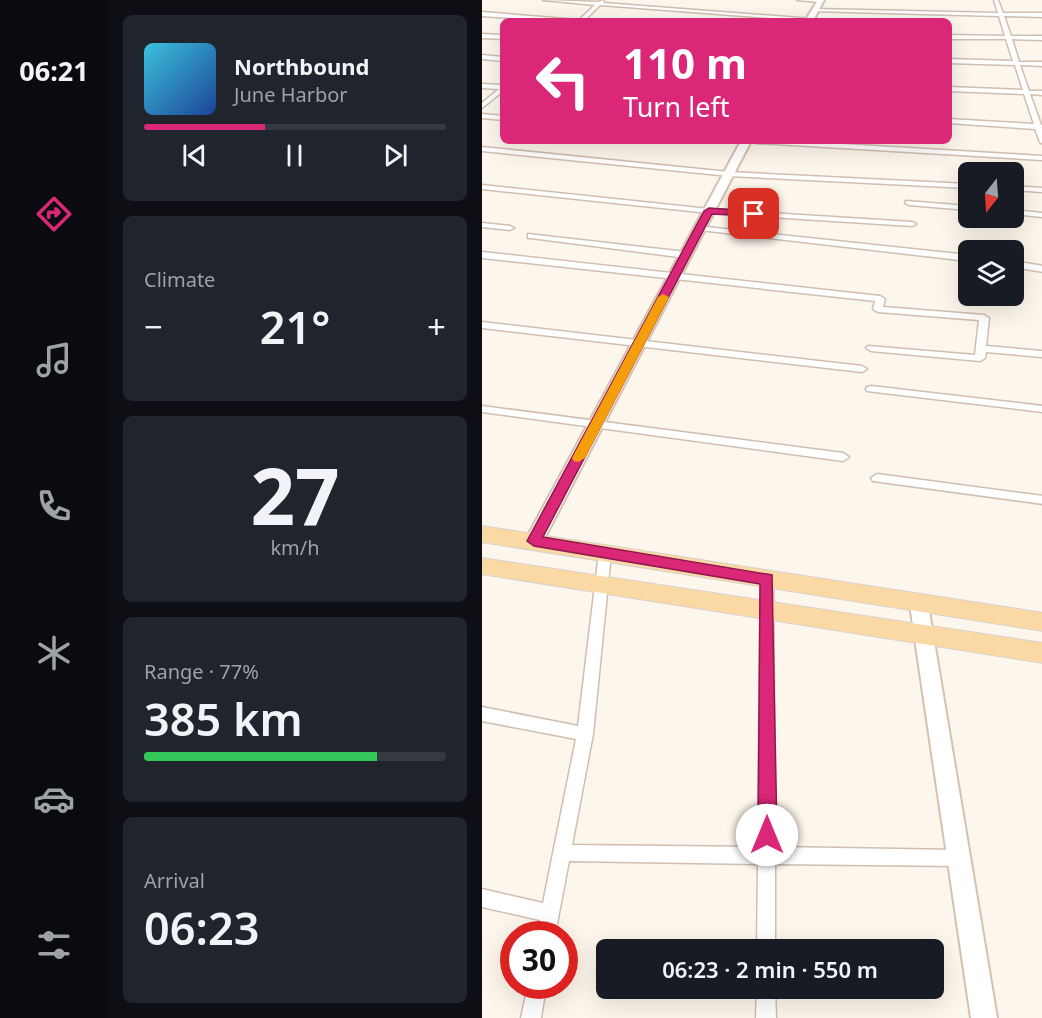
<!DOCTYPE html>
<html lang="en">
<head>
<meta charset="utf-8">
<style>
  body { margin:0; font-family:"Noto Sans",sans-serif; background:#20242c; color:#f1f3f6; height:100vh; display:flex; flex-direction:column; font-size:22px; white-space:nowrap }
  * { box-sizing:border-box; margin:0 }
  p { font-size:20px; color:#9ea1a6 }
  .icon { flex:none; width:33px; height:33px; fill:none; stroke:currentColor; stroke-width:2; stroke-linecap:round; stroke-linejoin:round }
  .map { position:relative; flex:1; overflow:hidden }
  .details { display:flex; flex-direction:column; gap:15px; padding:15px; background:#0d0f14; width:374px }
  .details>* { flex:none }
  .hud { position:absolute; left:18px; top:18px; width:452px; height:126px; border-radius:9px; box-shadow:0 6px 24px #0002; background:#db2777; color:#fff; overflow:hidden }
  .needle { width:39px; rotate:197deg }
  .fabs { position:absolute; left:476px; top:162px; display:grid; gap:12px }
  .fabs a { display:grid; place-items:center; width:66px; height:66px; border-radius:9px; background:#171b24; box-shadow:0 6px 24px #0002; font-size:30px }
  .speed { position:absolute; left:18px; top:921px; display:flex; gap:12px; font-size:30px; font-weight:700; text-align:center }
  .speed>* { display:grid; place-content:center; width:78px; height:78px; border-radius:50%; background:#171b24; box-shadow:0 6px 24px #0002; line-height:1 }
  .speed .limit { border:9px solid #d22; background:#fff; color:#111 }
  .pin { position:absolute; display:grid; place-items:center; width:51px; height:51px; color:#fff; margin:-26px; border-radius:12px; box-shadow:0 3px 9px #0006 }
  .me { position:absolute; width:66px; margin:-33px; rotate:0deg; stroke-linejoin:round; filter:drop-shadow(0 0 4px #0008) }
  .turn { display:flex; align-items:center; gap:21px; height:126px; padding:0 24px; font-size:27px }
  .turn .icon { width:78px; height:78px; stroke-width:2.5 }
  .turn b { display:block; font-size:42px; line-height:51px }
  .big { font-size:45px; font-weight:600; line-height:1.1 }
  .details .card { flex:1; display:flex; flex-direction:column; justify-content:center; gap:9px; min-width:0; padding:0 21px; border-radius:9px; background:#20242c }
  .details .dial { align-items:center; gap:0 }
  .dial b { font-size:78px; line-height:1 }
  .song { display:flex; align-items:center; gap:18px }
  .cover { width:72px; height:72px; border-radius:9px; background:linear-gradient(135deg,hsl(190 70% 55%),hsl(220 70% 35%)) }
  .played { height:6px; border-radius:3px; background:linear-gradient(90deg,#db2777 40%,#363941 40%) }
  .keys { display:flex; justify-content:space-around; direction:ltr }
  .heat { display:flex; justify-content:space-between; align-items:center; font-size:33px; direction:ltr }
  .charge { height:9px; border-radius:4px; background:linear-gradient(90deg,#34c759 77%,#363941 0) }
  .trip { position:absolute; left:114px; top:939px; width:348px; height:60px; border-radius:9px; background:#171b24; box-shadow:0 6px 24px #0002; font-weight:600; line-height:60px; text-align:center }
  main { display:flex; flex:1; min-height:0 }
  .dock { display:flex; flex-direction:column; width:108px; justify-content:space-around; align-items:center; background:#090b0e; color:#9ea1a6 }
  .dock .icon { width:42px; height:42px }
  .dock .on { color:#db2777 }
  .dock b { font-size:27px; color:#f1f3f6 }
  .map>svg:first-child { display:block }
</style>
</head>
<body>
<main>
<nav class="dock">
<b>06:21</b>
<svg class="icon on" aria-label="directions" viewBox="0 0 24 24"><path d="M12 3l9 9-9 9-9-9zM9 14v-3h6M13 9l2 2-2 2"/></svg>
<svg class="icon" aria-label="music" viewBox="0 0 24 24"><path d="M9 18V5l10-2v13"/><circle cx="6" cy="18" r="3"/><circle cx="16" cy="16" r="3"/></svg>
<svg class="icon" aria-label="phone" viewBox="0 0 24 24"><path d="M5 4h4l2 5-3 2q2 4 5 5l2-3 5 2v4C11 20 4 13 5 4z"/></svg>
<svg class="icon" aria-label="climate" viewBox="0 0 24 24"><path d="M12 3v18M4 7l16 10M4 17L20 7"/></svg>
<svg class="icon" aria-label="car" viewBox="0 0 24 24"><path d="M5 17H2v-5l4-1 3-4h7l3 4 3 1v5h-3M9 17h6M6 11h13"/><circle cx="7" cy="17" r="2"/><circle cx="17" cy="17" r="2"/></svg>
<svg class="icon" aria-label="filters" viewBox="0 0 24 24"><path d="M4 7h16M4 17h16"/><circle cx="9" cy="7" r="2"/><circle cx="15" cy="17" r="2"/></svg>
</nav>
<section class="details">
<div class="card">
<div class="song"><i class="cover"></i><div><b>Northbound</b><p>June Harbor</p></div></div>
<div class="played"></div>
<div class="keys"><svg class="icon" aria-label="previous" viewBox="0 0 24 24"><path d="M18 5L8 12l10 7zM5 5v14"/></svg><svg class="icon" aria-label="pause" viewBox="0 0 24 24"><path d="M8 5v14M16 5v14"/></svg><svg class="icon" aria-label="next" viewBox="0 0 24 24"><path d="M6 5l10 7-10 7zM19 5v14"/></svg></div>
</div>
<div class="card"><p>Climate</p>
<div class="heat"><a>−</a><b class="big">21°</b><a>+</a></div>
</div>
<div class="card dial"><b>27</b><p>km/h</p></div>
<div class="card"><p>Range · 77%</p><b class="big">385 km</b><div class="charge"></div></div>
<div class="card"><p>Arrival</p><b class="big">06:23</b></div>
</section>
<div class="map">
<svg width="561" height="1018" viewBox="0 0 561 1018">
  <rect width="100%" height="100%" fill="#fdf6ec"/>
  <g fill="none" stroke-linecap="round" stroke-linejoin="round">
    <!-- street casing -->
    <g stroke="#d1beb0" stroke-width="3">
      <g id="street">
        <polygon points="61,0 116,2 122,0 121,3 331,19 328,21 118,5 102,21 74,21 0,16 0,12 97,20 113,5"/>
        <polygon points="315,0 340,0 340,1 338,2"/>
        <polygon points="512,0 516,0 521,13 561,13 561,17 522,16 529,36 561,36 561,40 530,39 537,62 561,62 561,66 538,65 547,91 561,91 561,95 548,94 559,125 561,125 561,144 558,142 553,129 466,123 466,119 552,124 542,94 466,91 466,87 541,90 533,65 466,63 466,59 531,61 524,39 466,39 466,35 523,36 517,16 330,11 333,9 516,13"/>
        <polygon points="0,34 21,35 21,39 0,38"/>
        <polygon points="0,55 21,57 21,61 0,59"/>
        <polygon points="0,84 21,85 21,91 0,108 0,103 17,89 0,88"/>
        <polygon points="0,114 21,116 21,120 0,118"/>
        <polygon points="271,141 309,141 561,156 561,160 274,143"/>
        <polygon points="0,147 247,172 486,184 486,188 247,176 0,151"/>
        <polygon points="0,185 227,209 430,222 434,224 430,226 227,213 0,189"/>
        <polygon points="531,186 561,188 561,192 531,190"/>
        <polygon points="424,201 486,206 486,210 427,205 423,203"/>
        <polygon points="531,210 561,213 561,217 531,214"/>
        <polygon points="0,223 28,226 32,228 28,230 0,227"/>
        <polygon points="215,226 486,255 486,261 218,230 214,228"/>
        <polygon points="46,234 204,252 208,255 204,258 49,238 46,238"/>
        <polygon points="0,252 398,296 403,299 401,307 502,315 507,318 504,346 561,351 561,357 504,352 503,358 498,361 389,351 384,348 386,346 493,355 497,320 396,312 391,309 393,301 0,258"/>
        <polygon points="531,261 561,266 561,272 531,267"/>
        <polygon points="0,322 380,366 385,369 380,372 0,328"/>
        <polygon points="389,386 561,406 561,412 385,391 384,389 385,387"/>
        <polygon points="0,406 361,453 367,457 361,461 0,412"/>
        <polygon points="395,474 561,496 561,504 391,481 389,478"/>
        <polygon points="123,548 127,550 129,553 111,734 90,845 276,847 279,579 280,575 285,574 290,575 291,579 293,847 477,850 483,852 485,858 483,864 477,866 293,864 293,950 275,950 276,864 87,861 73,934 55,934 58,920 0,907 0,889 61,903 94,739 0,721 0,707 96,726 117,553 119,550"/>
        <polygon points="46,986 64,986 59,1018 39,1018"/>
        <polygon points="275,988 293,988 294,1018 274,1018"/>
      </g>
    </g>
    <!-- secondary casing -->
    <g stroke="#d6c0b0" stroke-width="4">
      <g id="secondary">
        <polygon points="336,0 342,0 331,21 323,21"/>
        <polygon points="259,141 269,141 61,541 58,546 46,546 43,541"/>
        <polygon points="437,598 443,600 446,605 515,1018 489,1018 428,605 431,600"/>
      </g>
    </g>
    <!-- primary casing -->
    <g stroke="#dad1cd" stroke-width="2">
      <g id="primary">
        <polygon points="0,526 561,613 561,631 0,542"/>
        <polygon points="0,558 561,643 561,663 0,574"/>
      </g>
    </g>
    <!-- street -->
    <use href="#street" fill="#fff" fill-rule="evenodd"/>
    <!-- secondary -->
    <use href="#secondary" fill="#fff" fill-rule="evenodd"/>
    <!-- primary -->
    <use href="#primary" fill="#fbd9a5" fill-rule="evenodd"/>
  </g>
  <!-- route -->
  <polygon fill="#db2777" stroke="#8e194d" stroke-width="1.5" points="227,208 272,211 277,214 272,216 230,214 61,537 290,575 295,835 292,842 285,845 279,842 276,835 278,584 52,546 45,541 222,211"/>
  <!-- slow -->
  <polygon fill="#f59e0b" points="181,294 187,297 103,458 96,462 92,461 90,458 176,297"/>
</svg>
<div class="fabs">
<a><svg class="needle" viewBox="-14 -14 28 28"><path d="M0-13l5 13h-10z" fill="#e53935"/><path d="M0 13l5-13h-10z" fill="#9ea1a6"/></svg></a>
<a><svg class="icon" aria-label="layers" viewBox="0 0 24 24"><path d="M12 4l9 5-9 5-9-5zM3 14l9 5 9-5"/></svg></a>
</div>
<div class="speed"><div class="limit">30</div></div>
<div class="pin" style="left:272px;top:214px;background:#d93025"><svg class="icon" aria-label="arrive" viewBox="0 0 24 24"><path d="M6 21V4h12l-3 4 3 4H6"/></svg></div>
<svg class="me" style="left:285px;top:835px" viewBox="-20 -20 40 40"><circle r="19" fill="#fff"/><path d="M0-13L10 11 0 6-10 11z" fill="#db2777"/></svg>
<div class="trip">06:23 · 2 min · 550 m</div>
<div class="hud">
<div class="turn"><svg class="icon" aria-label="left" viewBox="0 0 24 24"><path d="M17 20v-9H6M10 6l-5 5 5 5"/></svg><div><b>110 m</b>Turn left</div></div>
</div>
</div>
</main>
</body>
</html>
